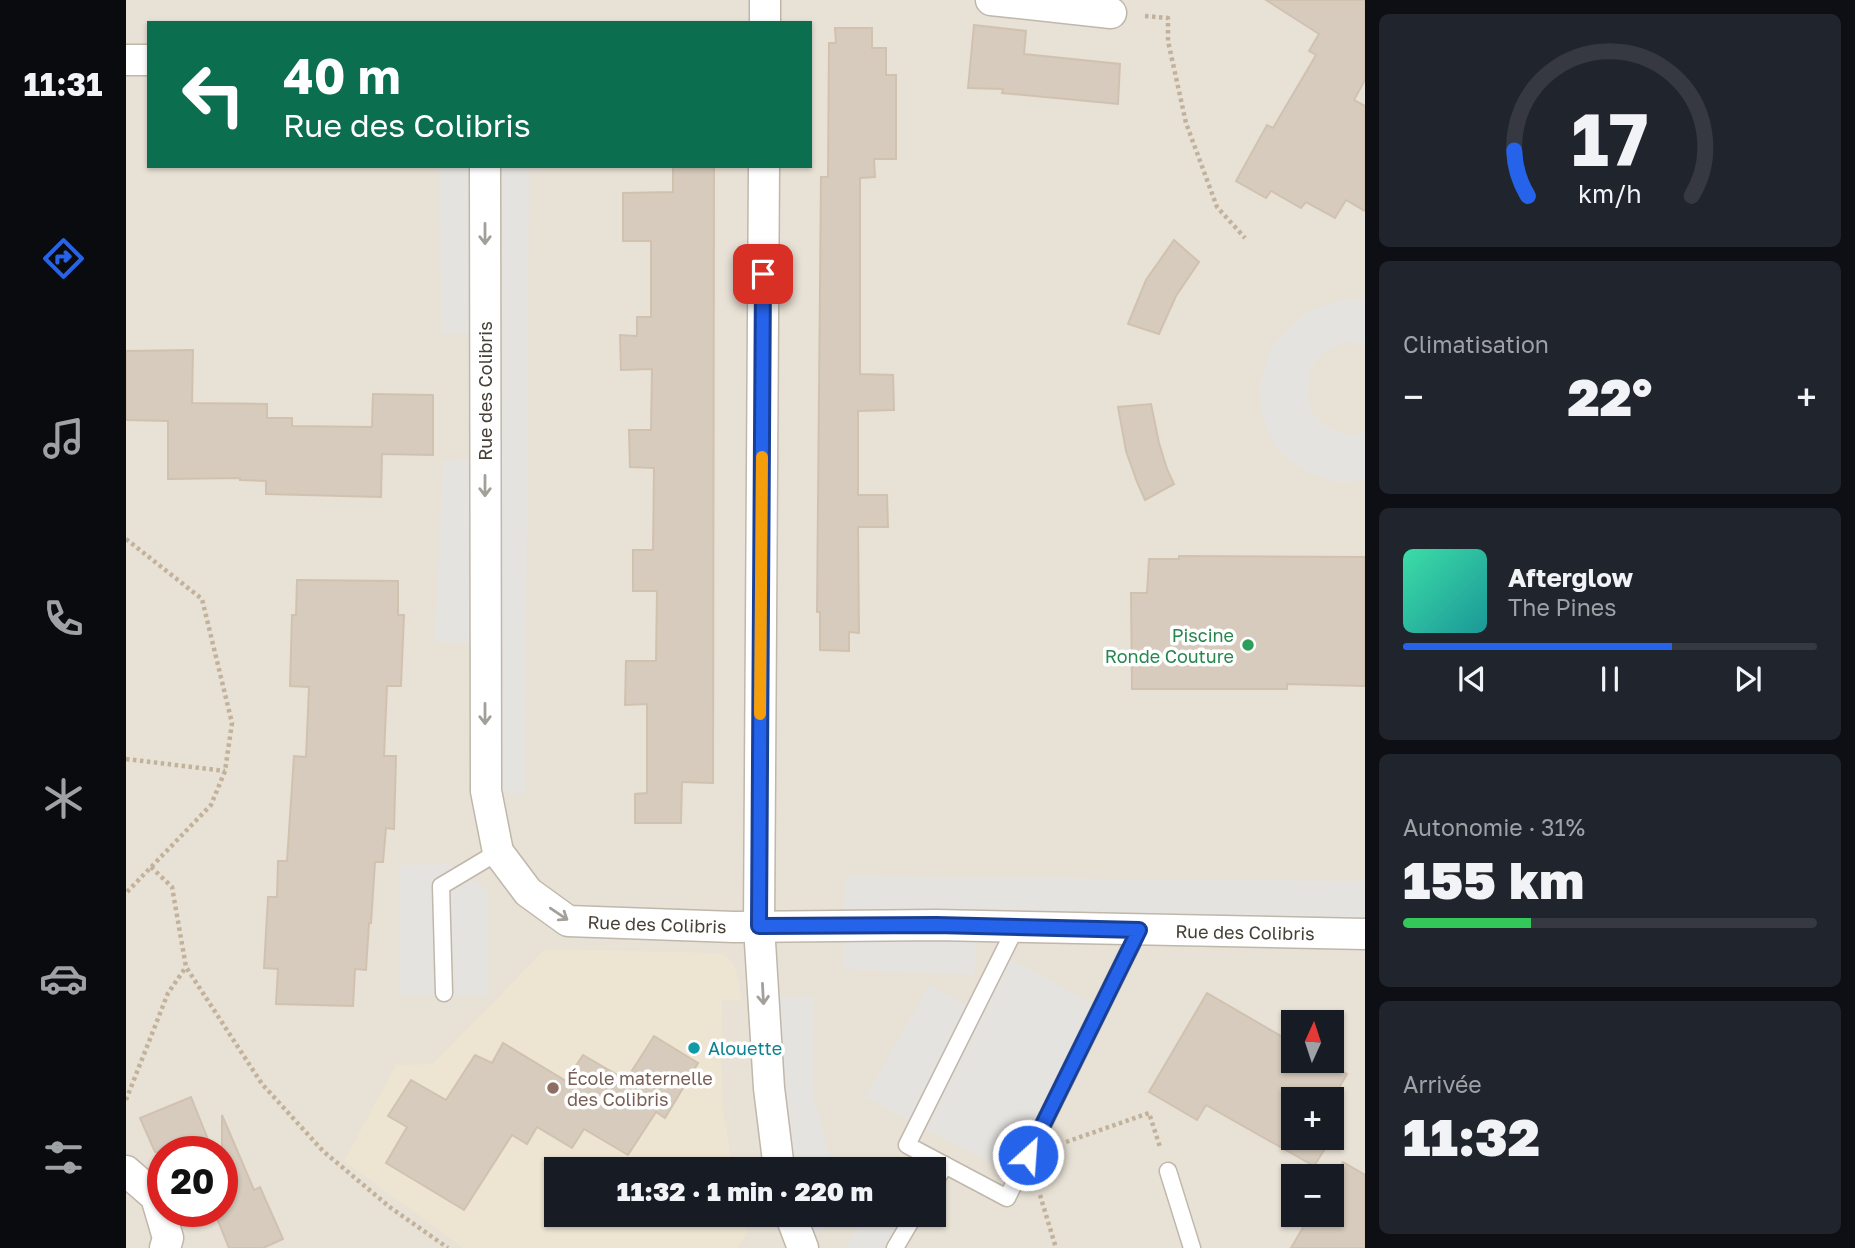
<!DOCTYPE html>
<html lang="fr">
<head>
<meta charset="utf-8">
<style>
  body { margin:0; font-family:"Golos Text",sans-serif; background:#20242c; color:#f1f3f6; height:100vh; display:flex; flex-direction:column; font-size:26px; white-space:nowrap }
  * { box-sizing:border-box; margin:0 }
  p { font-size:23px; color:#9ea1a6 }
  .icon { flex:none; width:38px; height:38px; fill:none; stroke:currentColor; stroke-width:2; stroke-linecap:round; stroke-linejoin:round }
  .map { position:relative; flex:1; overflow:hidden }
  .drawer { display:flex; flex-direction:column; gap:14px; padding:14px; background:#0d0f14; width:490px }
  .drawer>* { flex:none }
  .hud { position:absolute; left:21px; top:21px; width:665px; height:147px; border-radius:0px; box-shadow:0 2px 5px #0004; background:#0b6e4f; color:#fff; overflow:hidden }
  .needle { width:46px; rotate:3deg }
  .tools { position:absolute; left:1155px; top:1010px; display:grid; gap:14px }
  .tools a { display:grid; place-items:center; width:63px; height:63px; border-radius:0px; background:#171b24; box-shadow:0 2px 5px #0004; font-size:35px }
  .speed { position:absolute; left:21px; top:1136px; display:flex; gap:14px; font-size:35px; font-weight:700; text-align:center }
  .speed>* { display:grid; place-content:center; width:91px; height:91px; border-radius:50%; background:#171b24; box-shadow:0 2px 5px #0004; line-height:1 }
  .speed .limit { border:10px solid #d22; background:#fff; color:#111 }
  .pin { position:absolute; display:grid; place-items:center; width:60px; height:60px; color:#fff; margin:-30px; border-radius:14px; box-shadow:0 4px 10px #0006 }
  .me { position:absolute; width:77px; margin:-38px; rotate:26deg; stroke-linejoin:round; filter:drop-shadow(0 0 5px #0008) }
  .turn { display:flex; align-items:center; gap:24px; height:147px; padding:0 21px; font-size:32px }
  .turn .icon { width:91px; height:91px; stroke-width:2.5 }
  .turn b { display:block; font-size:49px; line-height:60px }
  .big { font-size:52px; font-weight:800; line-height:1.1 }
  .drawer .tile { flex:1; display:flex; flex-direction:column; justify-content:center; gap:10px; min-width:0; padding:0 24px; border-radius:10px; background:#20242c }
  .drawer .dial { align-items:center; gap:0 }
  .dial svg { height:182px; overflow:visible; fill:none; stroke:#363941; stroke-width:7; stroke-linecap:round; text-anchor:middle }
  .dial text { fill:#f1f3f6; stroke:none }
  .song { display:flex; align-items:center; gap:21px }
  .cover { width:84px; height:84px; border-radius:10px; background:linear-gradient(135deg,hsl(160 70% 55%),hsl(180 70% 35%)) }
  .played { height:7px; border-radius:4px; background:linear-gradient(90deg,#2563eb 65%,#363941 65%) }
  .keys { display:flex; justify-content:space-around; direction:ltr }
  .heat { display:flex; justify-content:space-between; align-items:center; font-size:38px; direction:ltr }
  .charge { height:10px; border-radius:5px; background:linear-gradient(90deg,#34c759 31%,#363941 0) }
  .trip { position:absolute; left:418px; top:1157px; width:402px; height:70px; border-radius:0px; background:#171b24; box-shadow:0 2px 5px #0004; font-weight:800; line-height:70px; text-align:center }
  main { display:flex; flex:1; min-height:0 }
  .menu { display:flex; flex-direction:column; width:126px; justify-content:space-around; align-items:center; background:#090b0e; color:#9ea1a6 }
  .menu .icon { width:49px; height:49px }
  .menu .on { color:#2563eb }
  .menu b { font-size:32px; color:#f1f3f6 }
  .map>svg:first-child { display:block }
</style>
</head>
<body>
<main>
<nav class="menu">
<b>11:31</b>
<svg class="icon on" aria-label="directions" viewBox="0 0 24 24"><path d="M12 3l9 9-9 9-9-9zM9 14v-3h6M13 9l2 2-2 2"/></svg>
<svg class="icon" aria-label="music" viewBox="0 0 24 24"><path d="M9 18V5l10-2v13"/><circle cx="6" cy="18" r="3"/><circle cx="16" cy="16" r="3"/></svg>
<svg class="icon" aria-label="phone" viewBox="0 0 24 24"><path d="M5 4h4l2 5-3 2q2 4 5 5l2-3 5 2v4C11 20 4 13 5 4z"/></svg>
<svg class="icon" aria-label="climate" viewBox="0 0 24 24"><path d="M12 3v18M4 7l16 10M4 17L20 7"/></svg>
<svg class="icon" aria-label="car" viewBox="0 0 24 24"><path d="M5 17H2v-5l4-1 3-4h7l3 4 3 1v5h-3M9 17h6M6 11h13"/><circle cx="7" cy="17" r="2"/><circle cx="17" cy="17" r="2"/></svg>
<svg class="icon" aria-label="filters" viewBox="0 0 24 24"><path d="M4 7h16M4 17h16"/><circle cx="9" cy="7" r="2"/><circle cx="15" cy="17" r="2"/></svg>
</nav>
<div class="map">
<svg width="1239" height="1248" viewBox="0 0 1239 1248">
  <rect width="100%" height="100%" fill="#f4f0e8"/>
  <!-- residential -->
  <path fill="#e8e1d6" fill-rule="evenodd" d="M0,0h1239v1248h-1239zM23,23h661v143h-661zM1167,1022h39v38h-39zM1167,1099h39v39h-39zM37,1152h59v59h-59zM430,1169h378v45h-378zM1167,1176h39v38h-39z"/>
  <!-- education -->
  <polygon fill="#ede4d1" points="419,949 596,953 608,964 614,984 615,1000 596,1000 595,1056 597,1110 607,1169 430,1169 430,1214 617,1215 621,1232 611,1248 337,1248 218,1161 270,1065 307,1064"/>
  <!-- parking -->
  <g fill="#e5e3df">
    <polygon points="314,166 403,166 399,794 360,791 359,643 309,642 317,461 359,459 359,333 315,333"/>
    <polygon points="1218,299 1239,299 1239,344 1221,342 1209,346 1198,352 1190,361 1184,371 1181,394 1184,406 1190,417 1201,427 1214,433 1226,435 1239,433 1239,481 1211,482 1180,472 1150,448 1136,417 1134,384 1146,346 1179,313"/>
    <polygon points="322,864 362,890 362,995 273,995 273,865"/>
    <polygon points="719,876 1239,881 1239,934 852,927 848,975 717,969"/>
    <polygon points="876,955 974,1008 892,1175 791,1125 740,1097 803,985 849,1010"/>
    <polygon points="637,996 688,998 687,1094 707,1169 653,1169"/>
    <polygon points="664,1215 719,1215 720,1219 674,1240"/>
    <polygon points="738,1215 789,1215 769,1248 719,1248"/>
  </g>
  <!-- building -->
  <g fill="#d6cbbd" stroke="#d1c2b0" stroke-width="2">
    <polygon points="1140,0 1239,0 1239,80 1228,100 1239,106 1239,211 1220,200 1209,218 1180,202 1175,208 1145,191 1140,198 1110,181 1141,125 1147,128 1190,55 1183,51 1193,34"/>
    <polygon points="848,25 900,31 898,54 994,64 992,104 876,93 877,89 842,88"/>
    <polygon points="709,28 746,28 746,48 760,48 760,75 770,75 770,159 748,159 749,177 734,178 734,374 767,375 768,410 732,411 732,495 761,495 762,527 732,527 733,633 723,632 723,651 694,650 694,612 691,612 695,177 702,177 703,43 710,43"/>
    <polygon points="547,166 588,166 587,783 556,782 555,823 509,823 509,794 521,793 521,704 499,705 500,661 530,661 531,591 507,591 507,550 527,550 528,468 504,467 503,430 525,430 526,369 495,370 494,335 511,336 511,317 525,317 525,241 497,241 497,193 547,192"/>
    <polygon points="1048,240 1073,262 1050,296 1033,334 1002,324 1020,280"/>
    <polygon points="67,350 66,403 141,404 141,418 166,418 166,426 246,427 247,394 307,395 307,455 256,454 255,497 140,494 140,481 114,480 114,478 42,479 42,421 0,420 0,351"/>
    <polygon points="1025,404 1033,443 1041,469 1048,484 1019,500 1011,482 1000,451 992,407"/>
    <polygon points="1053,556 1239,557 1239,686 1161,684 1161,689 1006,689 1005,593 1021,593 1023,559 1053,559"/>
    <polygon points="171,580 272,581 272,615 278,615 275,686 261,686 258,756 270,756 268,829 260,828 257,862 249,862 245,923 243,923 240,970 229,969 227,1006 150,1004 152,969 138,968 142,897 151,897 152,861 161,861 168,756 180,757 183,687 164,686 166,615 170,615"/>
    <polygon points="1081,993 1167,1043 1167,1060 1198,1060 1221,1074 1206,1100 1167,1099 1167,1138 1206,1138 1206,1116 1216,1122 1188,1166 1080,1105 1071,1120 1023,1092"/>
    <polygon points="528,1036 572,1063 539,1118 530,1112 502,1155 458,1129 446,1148 411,1127 401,1144 386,1135 338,1210 260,1163 281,1127 262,1116 285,1080 320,1100 349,1055 366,1063 377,1043 440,1081 457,1055 500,1080"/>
    <polygon points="65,1097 87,1152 29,1152 14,1118"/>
    <polygon points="96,1115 128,1190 134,1187 157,1239 137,1248 103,1248 88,1211 96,1211"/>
    <polygon points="1217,1162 1239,1175 1239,1248 1165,1248 1185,1214 1206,1214 1206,1181"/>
  </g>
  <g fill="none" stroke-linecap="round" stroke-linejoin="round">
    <!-- lane casing -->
    <g stroke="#c0b7aa" stroke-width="19">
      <g id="lane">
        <polyline points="890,927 781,1145 881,1198 1013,930"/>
        <polyline points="318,993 315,886 372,852"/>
        <polyline points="1042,1171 1066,1248"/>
        <polyline points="808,1183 819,1165"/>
        <polyline points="769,1248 789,1214"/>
      </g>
    </g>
    <!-- street casing -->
    <g stroke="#c0b7aa" stroke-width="33">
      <g id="street">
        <polyline points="865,0 985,13"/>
        <polyline points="639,23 639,0"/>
        <polyline points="0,60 23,60"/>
        <polyline points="359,166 360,791 372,852 402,892 442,921 608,927 810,925 1239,934"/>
        <polyline points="638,166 633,926 643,1088 653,1169"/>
        <polyline points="0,1171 30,1197 42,1238 39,1248"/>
        <polyline points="664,1214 677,1248"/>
      </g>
    </g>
    <!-- path -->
    <g stroke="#c2b29b" stroke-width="4.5" stroke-dasharray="3.5 3.5" stroke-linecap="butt">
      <polyline points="1019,16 1042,18 1042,41 1060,123 1091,207 1119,238"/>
      <polyline points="0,539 76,599 106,723 99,771 85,805 0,893"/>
      <polyline points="0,759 99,771"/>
      <polyline points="25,867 46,887 60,967 136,1084 197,1151 265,1208 322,1248"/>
      <polyline points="0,1100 42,993 60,967"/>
      <polyline points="940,1142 1023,1113 1034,1147"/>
      <polyline points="914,1195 930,1248"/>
    </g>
    <!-- lane -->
    <use href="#lane" stroke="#fff" stroke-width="16"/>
    <!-- street -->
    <use href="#street" stroke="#fff" stroke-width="30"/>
  </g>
  <!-- one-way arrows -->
  <defs><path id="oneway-shaft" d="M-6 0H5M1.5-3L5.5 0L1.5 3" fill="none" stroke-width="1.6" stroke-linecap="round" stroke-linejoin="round" transform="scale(1.75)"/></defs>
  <g stroke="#a3a09a">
    <use href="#oneway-shaft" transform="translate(359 234) rotate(90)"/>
    <use href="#oneway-shaft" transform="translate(359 486) rotate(90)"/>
    <use href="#oneway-shaft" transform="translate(359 714) rotate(90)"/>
    <use href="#oneway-shaft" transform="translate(433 914) rotate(34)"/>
    <use href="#oneway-shaft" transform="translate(637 994) rotate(87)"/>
  </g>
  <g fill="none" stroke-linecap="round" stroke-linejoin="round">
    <!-- route casing -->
    <g stroke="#184099" stroke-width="18">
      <polyline id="route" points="637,274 633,926 810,925 1013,930 902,1155"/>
    </g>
    <!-- route -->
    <use href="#route" stroke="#2563eb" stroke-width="12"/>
    <!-- slow -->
    <polyline stroke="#f59e0b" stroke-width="12" points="634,714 636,457"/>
  </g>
  <!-- markers -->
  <circle fill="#2e9e5b" stroke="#fff" stroke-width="2.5" cx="1122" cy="645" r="7"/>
  <circle fill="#0f9aa8" stroke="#fff" stroke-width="2.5" cx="568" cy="1048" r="7"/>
  <circle fill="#8d6e63" stroke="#fff" stroke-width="2.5" cx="427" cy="1088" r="7"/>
  <g text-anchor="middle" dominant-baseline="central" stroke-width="7" stroke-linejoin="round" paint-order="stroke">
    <!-- street labels -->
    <g font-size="18" fill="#474036" stroke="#fff">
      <text transform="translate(359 391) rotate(-90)">Rue des Colibris</text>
      <text transform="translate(531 924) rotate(2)">Rue des Colibris</text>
      <text transform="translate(1119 932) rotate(1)">Rue des Colibris</text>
    </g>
    <!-- leisure labels -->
    <g font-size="18" fill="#27864d" stroke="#fff" text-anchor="end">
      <text x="1108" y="635">Piscine<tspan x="1108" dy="21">Ronde Couture</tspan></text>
    </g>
    <!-- culture labels -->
    <g font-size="18" fill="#0d838f" stroke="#fff" text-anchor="start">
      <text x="582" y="1048">Alouette</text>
    </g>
    <!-- education labels -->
    <g font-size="18" fill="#785e54" stroke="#fff" text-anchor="start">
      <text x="441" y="1078">École maternelle<tspan x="441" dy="21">des Colibris</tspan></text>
    </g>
  </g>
</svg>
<div class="tools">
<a><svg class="needle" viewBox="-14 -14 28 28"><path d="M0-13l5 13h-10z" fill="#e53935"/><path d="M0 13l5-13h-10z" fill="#9ea1a6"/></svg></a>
<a>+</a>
<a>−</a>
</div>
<div class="speed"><div class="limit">20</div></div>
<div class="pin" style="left:637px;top:274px;background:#d93025"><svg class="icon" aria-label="arrive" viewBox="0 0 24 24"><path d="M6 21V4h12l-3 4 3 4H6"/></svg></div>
<svg class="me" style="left:902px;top:1155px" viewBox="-20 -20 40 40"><circle r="17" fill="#2563eb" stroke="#fff" stroke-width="3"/><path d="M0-11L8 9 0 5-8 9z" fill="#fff"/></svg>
<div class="trip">11:32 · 1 min · 220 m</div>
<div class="hud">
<div class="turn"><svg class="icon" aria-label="left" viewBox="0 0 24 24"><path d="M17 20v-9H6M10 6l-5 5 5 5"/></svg><div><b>40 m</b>Rue des Colibris</div></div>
</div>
</div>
<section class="drawer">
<div class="tile dial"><svg viewBox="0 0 100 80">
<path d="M14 69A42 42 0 1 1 86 69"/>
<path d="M14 69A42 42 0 0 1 8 49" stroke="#2563eb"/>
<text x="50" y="56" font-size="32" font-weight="700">17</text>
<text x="50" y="72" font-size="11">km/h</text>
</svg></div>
<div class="tile"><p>Climatisation</p>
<div class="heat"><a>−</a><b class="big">22°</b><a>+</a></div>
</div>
<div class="tile">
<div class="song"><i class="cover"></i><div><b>Afterglow</b><p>The Pines</p></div></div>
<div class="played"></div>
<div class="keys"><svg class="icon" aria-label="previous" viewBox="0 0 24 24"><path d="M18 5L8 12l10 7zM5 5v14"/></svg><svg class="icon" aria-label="pause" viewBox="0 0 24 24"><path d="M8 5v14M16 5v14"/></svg><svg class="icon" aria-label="next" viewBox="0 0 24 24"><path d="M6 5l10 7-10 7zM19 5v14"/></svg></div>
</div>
<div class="tile"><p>Autonomie · 31%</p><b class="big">155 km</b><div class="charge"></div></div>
<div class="tile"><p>Arrivée</p><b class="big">11:32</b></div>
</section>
</main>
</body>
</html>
